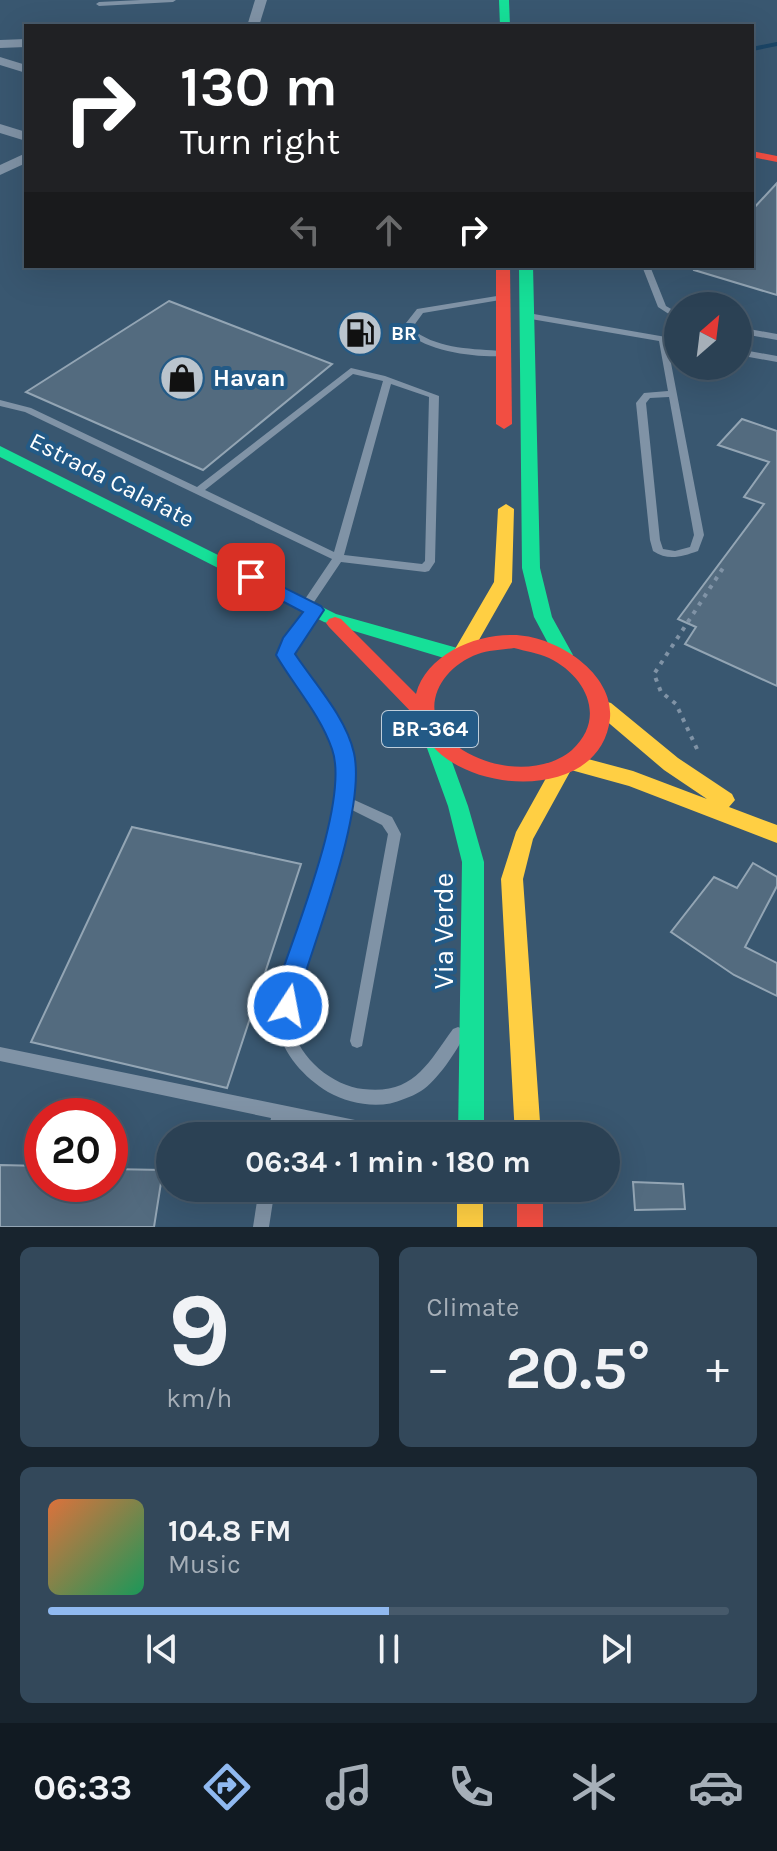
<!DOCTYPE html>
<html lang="en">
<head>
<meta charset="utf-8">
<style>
  body { margin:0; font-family:Karla,sans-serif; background:#33485a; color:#f1f3f6; height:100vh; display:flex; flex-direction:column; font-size:30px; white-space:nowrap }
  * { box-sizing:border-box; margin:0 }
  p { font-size:26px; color:#a6afb8 }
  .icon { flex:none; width:44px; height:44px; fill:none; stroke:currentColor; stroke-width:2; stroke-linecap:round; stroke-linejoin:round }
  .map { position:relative; height:1227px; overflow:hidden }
  .side { display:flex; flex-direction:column; gap:20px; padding:20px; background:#18242e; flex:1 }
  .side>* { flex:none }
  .top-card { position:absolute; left:24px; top:24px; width:730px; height:244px; border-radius:0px; box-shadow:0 8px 32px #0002,0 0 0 2px #475a6b; background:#202124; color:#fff; overflow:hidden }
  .needle { width:52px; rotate:28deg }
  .buttons { position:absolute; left:664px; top:292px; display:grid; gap:16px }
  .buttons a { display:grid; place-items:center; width:88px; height:88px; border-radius:50%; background:#2b4154; box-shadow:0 8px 32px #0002,0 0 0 2px #475a6b; font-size:40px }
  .speed { position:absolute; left:24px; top:1098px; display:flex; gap:16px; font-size:40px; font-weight:700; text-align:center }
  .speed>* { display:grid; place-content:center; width:104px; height:104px; border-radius:50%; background:#2b4154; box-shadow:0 8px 32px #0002,0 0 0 2px #475a6b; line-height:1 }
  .speed .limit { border:12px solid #d22; background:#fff; color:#111 }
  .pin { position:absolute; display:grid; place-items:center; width:68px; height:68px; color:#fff; margin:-34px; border-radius:16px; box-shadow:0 4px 12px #0006 }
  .me { position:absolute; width:88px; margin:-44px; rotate:11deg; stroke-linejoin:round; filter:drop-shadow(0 0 6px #0008) }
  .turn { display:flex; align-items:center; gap:28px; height:168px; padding:0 24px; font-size:36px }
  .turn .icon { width:104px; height:104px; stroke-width:2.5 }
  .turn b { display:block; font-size:56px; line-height:68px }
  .lanes { display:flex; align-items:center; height:76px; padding:0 24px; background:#0003; justify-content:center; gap:40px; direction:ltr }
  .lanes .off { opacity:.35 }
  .big { font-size:60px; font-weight:700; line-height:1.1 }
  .side .card { flex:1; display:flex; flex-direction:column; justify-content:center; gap:12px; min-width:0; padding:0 28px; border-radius:12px; background:#33485a }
  .side .dial { align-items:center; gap:0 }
  .dial b { font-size:104px; line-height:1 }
  .song { display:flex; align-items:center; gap:24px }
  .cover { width:96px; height:96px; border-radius:12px; background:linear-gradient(135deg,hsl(20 70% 55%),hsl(150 70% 35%)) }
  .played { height:8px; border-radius:4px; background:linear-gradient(90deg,#90b9f0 50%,#475a6b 50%) }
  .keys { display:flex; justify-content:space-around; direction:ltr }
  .heat { display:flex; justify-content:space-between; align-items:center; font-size:44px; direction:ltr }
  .side .tiles { flex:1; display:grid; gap:20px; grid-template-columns:1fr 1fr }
  .card:last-child { grid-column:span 2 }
  .trip { position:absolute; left:156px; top:1122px; width:464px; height:80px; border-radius:40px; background:#2b4154; box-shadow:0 8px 32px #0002,0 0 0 2px #475a6b; font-weight:700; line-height:80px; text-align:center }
  .tab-bar { display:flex; height:128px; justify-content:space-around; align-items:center; background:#111a22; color:#a6afb8 }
  .tab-bar .icon { width:56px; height:56px }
  .tab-bar .current { color:#90b9f0 }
  .tab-bar b { font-size:36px; color:#f1f3f6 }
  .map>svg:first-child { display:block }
</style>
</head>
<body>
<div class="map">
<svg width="777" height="1227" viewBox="0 0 777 1227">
  <rect width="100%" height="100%" fill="#395770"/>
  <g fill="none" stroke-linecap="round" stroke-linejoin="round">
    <!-- stream -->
    <polyline stroke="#1b4566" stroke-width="4" points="752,49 777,44"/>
  </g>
  <!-- building -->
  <g fill="#536b7f" stroke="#93a5b4" stroke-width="2">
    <polygon points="777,183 777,295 694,270 695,266 752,266 752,210"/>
    <polygon points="169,301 332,364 203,470 26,392"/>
    <polygon points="742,419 777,431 777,686 685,644 696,627 678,619 764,504 744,497 769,462 718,445"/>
    <polygon points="132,827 301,864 227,1088 31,1042"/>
    <polygon points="753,863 777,877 777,886 745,947 777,963 777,996 734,975 671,932 714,877 737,888"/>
    <polygon points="0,1165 42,1166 42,1184 110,1184 110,1169 163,1170 154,1227 0,1227"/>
    <polygon points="633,1182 683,1184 685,1209 635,1210"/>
  </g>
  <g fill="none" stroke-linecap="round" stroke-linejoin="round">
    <!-- path -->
    <polyline stroke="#8093a6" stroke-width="4" stroke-dasharray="4 6" stroke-linecap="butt" points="697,749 676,704 661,692 654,674 725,565"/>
    <!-- lane -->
    <g fill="#8093a6" fill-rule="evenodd">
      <polygon points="141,0 176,0 173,2 99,6 96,4 99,2"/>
      <polygon points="642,266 650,266 666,306 678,313 678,320 658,307"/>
      <path d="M503,295l4,2 -1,2 -83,14 -8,11 1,8c24,17 58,17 87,19l4,3 -1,2c-27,2 -78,-4 -98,-23l-2,-10 11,-14z"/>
      <path d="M528,313l138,24 38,198 -6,16c-17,6 -30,10 -45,0l-3,-11 -14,-137 8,-10 24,-2 -9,-50 -134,-23v-4zM669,397l25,138 -4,12 -15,4 -12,-2 -3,-9 -14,-137 4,-5z"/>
      <polygon points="738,327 777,334 777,340 738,333"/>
      <polygon points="738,349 777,356 777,362 738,355"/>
      <path d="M351,368l34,8 54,20 -4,166 -6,9 -4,1 -84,-10 -31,46 -4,1 -5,-4 31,-46 -307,-147 -25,-6v-6l31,8 166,79zM353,374l30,7 -49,171 -129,-62zM391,384l38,13 -4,164 -3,3 -78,-9z"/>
      <path d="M315,606l5,4 -26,34 -3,11c24,47 70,84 59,143l42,19 9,17 -39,212 -5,2 -5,-2 -2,-5 38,-207 -6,-9 -34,-17c-12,67 -46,128 -53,195 -1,8 -3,17 -2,25 6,30 40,58 70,61 50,6 64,-24 90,-60l5,-2 5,2 2,5c-8,17 -28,47 -44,57 -5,3 -11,6 -17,8 -24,11 -54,5 -76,-7 -23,-14 -46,-38 -50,-66 -1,-11 3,-25 4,-36 10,-59 37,-112 51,-169 3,-14 7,-28 7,-42 -2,-49 -39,-82 -61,-124l6,-15 26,-33z"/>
      <polygon points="0,1047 394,1128 399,1131 402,1136 358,1136 285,1121 283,1136 267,1136 271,1118 0,1061"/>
      <polygon points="259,1188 275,1188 269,1227 253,1227"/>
    </g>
    <!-- street -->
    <g fill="#8093a6" fill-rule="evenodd">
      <polygon points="255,0 267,0 259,26 247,26"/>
      <polygon points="26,39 26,47 0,48 0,40"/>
      <polygon points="0,57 26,65 26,73 0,65"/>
      <polygon points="0,124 26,132 26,141 0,133"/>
      <polygon points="26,153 26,163 0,175 0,165"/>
    </g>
    <!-- fast -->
    <g fill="#16e098" fill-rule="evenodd">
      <polygon points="499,0 509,0 510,26 500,26"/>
      <polygon points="519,266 533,266 540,568 552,617 573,655 564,662 557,660 534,617 522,568"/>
      <polygon points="0,446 336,614 461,649 463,654 454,661 324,622 0,457"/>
      <polygon points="433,729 440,732 443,737 468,806 484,862 484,1136 458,1136 462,862 448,806 423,737 426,732"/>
    </g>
    <!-- slow -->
    <g fill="#ffcf43" fill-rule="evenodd">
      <polygon points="506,504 514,509 512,582 471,654 457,654 455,649 494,582 498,509"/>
      <polygon points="604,701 611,703 678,758 732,794 735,800 729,807 777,825 777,843 629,786 571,770 533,839 523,879 541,1136 515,1136 501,879 516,832 555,762 564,761 566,757 573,755 633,771 707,799 664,770 597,713 594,708 597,703"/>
      <rect x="457" y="1188" width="26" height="39"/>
    </g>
    <!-- jam -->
    <g fill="#f24e42" fill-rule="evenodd">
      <polygon points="752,151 777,156 777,162 752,157"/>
      <polygon points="496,266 510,266 512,424 504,429 496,424"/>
      <path d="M335,617l6,2 75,75c10,-39 59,-60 97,-59 41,0 101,37 97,83 -9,92 -174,77 -193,0l-88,-91 -3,-4 3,-4zM514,648c11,3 24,5 35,10 37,18 58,60 23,92 -32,27 -88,19 -119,-7 -37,-31 -14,-75 25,-89 11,-4 24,-4 36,-6z"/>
      <rect x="517" y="1188" width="26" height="39"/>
    </g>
  </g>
  <!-- route -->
  <path fill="#1a73e8" stroke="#114b97" stroke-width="2" d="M251,571l70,35 3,4 -29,44c20,30 51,63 59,99 12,55 -35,175 -52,231l-6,30 -8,3 -9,-3 -3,-8 2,-22c17,-53 72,-185 54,-235 -12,-35 -38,-63 -56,-94l7,-17 20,-26 -59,-31 -2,-4 2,-4z"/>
  <!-- icons -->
  <defs>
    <g id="fuel-disc" transform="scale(2.3)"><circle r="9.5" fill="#bac4cd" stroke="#235a86"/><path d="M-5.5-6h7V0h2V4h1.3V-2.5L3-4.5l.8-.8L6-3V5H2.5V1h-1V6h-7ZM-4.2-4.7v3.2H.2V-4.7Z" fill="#111"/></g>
    <g id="shop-disc" transform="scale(2.3)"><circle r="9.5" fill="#bac4cd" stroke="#235a86"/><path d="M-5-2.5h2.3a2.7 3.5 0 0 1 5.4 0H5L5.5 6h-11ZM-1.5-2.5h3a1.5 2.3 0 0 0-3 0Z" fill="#111"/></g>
  </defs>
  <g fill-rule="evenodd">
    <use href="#fuel-disc" x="360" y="333"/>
    <use href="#shop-disc" x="182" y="378"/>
  </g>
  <g text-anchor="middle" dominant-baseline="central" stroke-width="8" stroke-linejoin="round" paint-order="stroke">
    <!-- far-poi labels -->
    <g font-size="20" font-weight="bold" fill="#fff" stroke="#235a86" text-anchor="start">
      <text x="391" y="333">BR</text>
    </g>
    <!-- shield labels -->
    <rect fill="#235a86" stroke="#bdcedb" stroke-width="2" x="382" y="711" width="96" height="36" rx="6"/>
    <g font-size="22" font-weight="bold" fill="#fff">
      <text x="430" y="729">BR-364</text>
    </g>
    <!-- poi labels -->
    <g font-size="24" font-weight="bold" fill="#fff" stroke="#235a86" text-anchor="start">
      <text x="213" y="378">Havan</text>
    </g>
    <!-- street labels -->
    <g font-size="24" fill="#fff" stroke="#235a86">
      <text transform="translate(112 480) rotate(27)">Estrada Calafate</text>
    </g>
    <!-- near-street labels -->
    <g font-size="28" fill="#fff" stroke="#235a86">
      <text transform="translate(443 931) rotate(-90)">Via Verde</text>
    </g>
  </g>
</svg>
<div class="buttons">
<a><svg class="needle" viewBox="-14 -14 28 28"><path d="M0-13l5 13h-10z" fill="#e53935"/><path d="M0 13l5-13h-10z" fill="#a6afb8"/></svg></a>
</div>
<div class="speed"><div class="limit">20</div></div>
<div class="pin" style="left:251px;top:577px;background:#d93025"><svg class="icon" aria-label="arrive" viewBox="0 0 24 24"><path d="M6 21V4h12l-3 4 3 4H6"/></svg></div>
<svg class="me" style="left:288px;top:1006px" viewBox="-20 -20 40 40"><circle r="17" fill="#1a73e8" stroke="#fff" stroke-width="3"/><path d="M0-11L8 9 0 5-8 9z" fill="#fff"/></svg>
<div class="trip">06:34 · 1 min · 180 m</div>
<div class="top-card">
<div class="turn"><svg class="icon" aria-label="right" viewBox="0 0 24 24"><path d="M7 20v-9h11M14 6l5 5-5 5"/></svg><div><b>130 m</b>Turn right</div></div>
<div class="lanes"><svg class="icon off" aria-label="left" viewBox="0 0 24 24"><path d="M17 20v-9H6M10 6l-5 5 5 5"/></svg><svg class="icon off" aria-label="ahead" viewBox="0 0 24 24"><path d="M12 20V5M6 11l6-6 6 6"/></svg><svg class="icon" aria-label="right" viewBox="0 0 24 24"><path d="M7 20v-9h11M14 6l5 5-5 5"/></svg></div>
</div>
</div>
<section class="side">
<div class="tiles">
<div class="card dial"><b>9</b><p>km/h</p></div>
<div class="card"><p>Climate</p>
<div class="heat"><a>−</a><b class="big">20.5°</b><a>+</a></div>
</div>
<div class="card">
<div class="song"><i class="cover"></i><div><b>104.8 FM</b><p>Music</p></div></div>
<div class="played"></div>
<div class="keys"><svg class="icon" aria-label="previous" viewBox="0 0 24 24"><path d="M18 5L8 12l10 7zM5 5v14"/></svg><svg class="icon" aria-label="pause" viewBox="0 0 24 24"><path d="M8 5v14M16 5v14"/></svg><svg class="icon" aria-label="next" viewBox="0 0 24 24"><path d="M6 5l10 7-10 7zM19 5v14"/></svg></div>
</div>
</div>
</section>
<nav class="tab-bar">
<b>06:33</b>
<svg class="icon current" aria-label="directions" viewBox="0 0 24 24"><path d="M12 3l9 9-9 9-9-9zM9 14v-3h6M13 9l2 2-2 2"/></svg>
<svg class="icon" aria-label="music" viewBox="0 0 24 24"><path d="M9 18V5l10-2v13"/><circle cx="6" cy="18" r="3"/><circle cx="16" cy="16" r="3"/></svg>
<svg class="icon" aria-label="phone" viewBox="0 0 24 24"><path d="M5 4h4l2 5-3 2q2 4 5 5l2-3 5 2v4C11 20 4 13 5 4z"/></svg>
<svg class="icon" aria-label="climate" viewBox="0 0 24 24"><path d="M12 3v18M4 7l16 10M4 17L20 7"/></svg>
<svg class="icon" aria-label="car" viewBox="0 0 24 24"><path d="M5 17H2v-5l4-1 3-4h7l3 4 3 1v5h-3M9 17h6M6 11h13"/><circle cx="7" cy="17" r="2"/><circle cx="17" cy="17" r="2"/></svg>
</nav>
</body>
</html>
